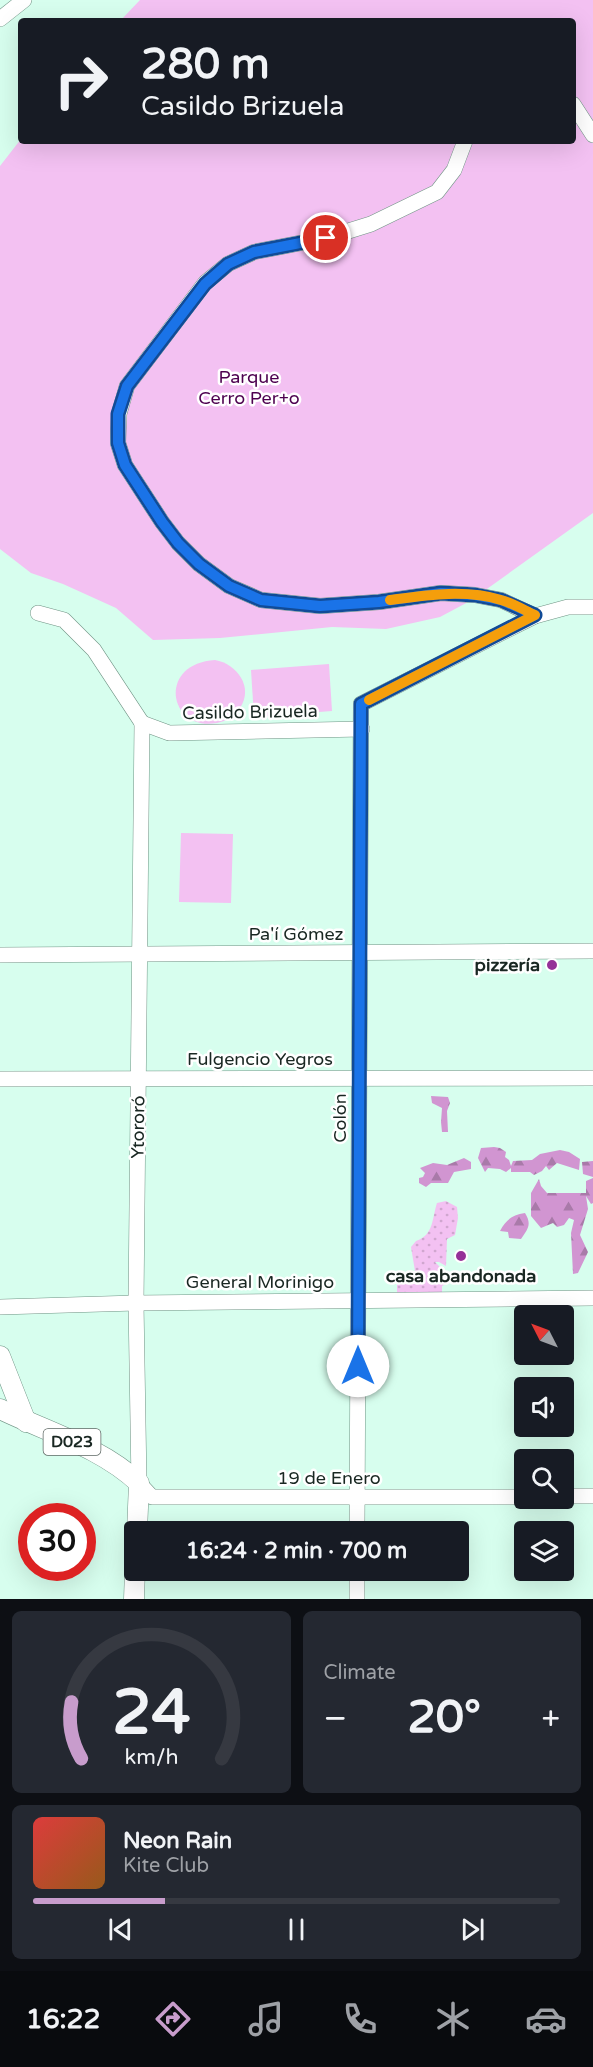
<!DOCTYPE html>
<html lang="en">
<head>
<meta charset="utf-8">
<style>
  body { margin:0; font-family:"Varela Round",sans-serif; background:#242831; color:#f1f3f6; height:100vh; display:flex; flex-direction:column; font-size:22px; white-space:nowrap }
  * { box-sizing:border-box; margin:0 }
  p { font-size:20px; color:#9ea1a6 }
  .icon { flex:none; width:33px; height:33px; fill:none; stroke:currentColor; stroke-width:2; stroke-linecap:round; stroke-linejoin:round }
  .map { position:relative; height:1599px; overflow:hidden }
  .sheet { display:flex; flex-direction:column; gap:12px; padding:12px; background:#0d0f14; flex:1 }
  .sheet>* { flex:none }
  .hud { position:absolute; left:18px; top:18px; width:558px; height:126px; border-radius:6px; box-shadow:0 6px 24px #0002; background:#171b24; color:#f1f3f6; overflow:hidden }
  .needle { width:39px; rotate:312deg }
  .tools { position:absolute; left:514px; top:1305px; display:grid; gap:12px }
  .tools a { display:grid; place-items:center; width:60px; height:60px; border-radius:6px; background:#171b24; box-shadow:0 6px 24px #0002; font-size:30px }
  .speed { position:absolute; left:18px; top:1503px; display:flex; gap:12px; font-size:30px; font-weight:700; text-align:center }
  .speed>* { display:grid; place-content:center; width:78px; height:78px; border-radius:50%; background:#171b24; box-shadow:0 6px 24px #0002; line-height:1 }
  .speed .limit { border:9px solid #d22; background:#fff; color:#111 }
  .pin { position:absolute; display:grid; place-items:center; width:51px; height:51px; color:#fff; margin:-26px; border:3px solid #fff; border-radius:50%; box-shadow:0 2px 6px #0007 }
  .me { position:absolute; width:66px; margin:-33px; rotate:0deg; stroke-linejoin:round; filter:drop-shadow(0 0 4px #0008) }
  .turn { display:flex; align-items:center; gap:21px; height:126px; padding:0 24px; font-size:27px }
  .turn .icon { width:78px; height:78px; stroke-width:2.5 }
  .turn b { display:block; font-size:42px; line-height:51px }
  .big { font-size:45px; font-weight:700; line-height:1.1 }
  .sheet .widget { flex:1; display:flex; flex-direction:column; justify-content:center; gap:9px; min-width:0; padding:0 21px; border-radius:9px; background:#242831 }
  .sheet .dial { align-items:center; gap:0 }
  .dial svg { height:156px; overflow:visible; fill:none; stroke:#363941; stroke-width:7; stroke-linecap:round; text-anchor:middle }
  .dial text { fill:#f1f3f6; stroke:none }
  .song { display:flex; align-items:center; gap:18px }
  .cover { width:72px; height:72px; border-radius:9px; background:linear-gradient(135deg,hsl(0 70% 55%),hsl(30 70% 35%)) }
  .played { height:6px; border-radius:3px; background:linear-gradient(90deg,#c89ccc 25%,#363941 25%) }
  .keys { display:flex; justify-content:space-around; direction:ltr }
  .heat { display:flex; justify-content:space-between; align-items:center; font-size:33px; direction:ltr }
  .sheet .tiles { flex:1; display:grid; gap:12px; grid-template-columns:1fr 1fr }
  .widget:last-child { grid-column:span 2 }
  .trip { position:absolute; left:124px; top:1521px; width:345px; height:60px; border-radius:6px; background:#171b24; box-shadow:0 6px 24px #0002; font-weight:700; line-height:60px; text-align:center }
  .dock { display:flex; height:96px; justify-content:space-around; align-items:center; background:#090b0e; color:#9ea1a6 }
  .dock .icon { width:42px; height:42px }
  .dock .selected { color:#c89ccc }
  .dock b { font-size:27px; color:#f1f3f6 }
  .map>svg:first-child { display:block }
</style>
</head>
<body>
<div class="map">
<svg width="593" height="1599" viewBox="0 0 593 1599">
  <defs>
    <pattern id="grass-dots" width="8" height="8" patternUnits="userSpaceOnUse" patternTransform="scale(1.5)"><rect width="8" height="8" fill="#f3c1f2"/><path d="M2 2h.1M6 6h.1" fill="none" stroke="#d0a6cf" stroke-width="1.8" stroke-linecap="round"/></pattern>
    <pattern id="forest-firs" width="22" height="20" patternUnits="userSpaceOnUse" patternTransform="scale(1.5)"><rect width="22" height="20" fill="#d195d1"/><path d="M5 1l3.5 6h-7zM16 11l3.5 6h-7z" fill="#a97aa9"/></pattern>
  </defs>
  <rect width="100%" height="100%" fill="#d7feee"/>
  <!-- grass -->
  <path fill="url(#grass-dots)" d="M446,1201l11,6 1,11 -3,17 -8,4 -1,27 -7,-4h-4l6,6 -7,7 18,6 -10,5v7h-45v-11l19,-5 -5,-30 5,-6c18,-6 16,-23 21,-38z"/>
  <!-- forest -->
  <g fill="url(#forest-firs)">
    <polygon points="431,1096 448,1097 450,1103 447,1111 448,1132 442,1132 441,1122 442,1108 432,1103"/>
    <polygon points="494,1147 500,1148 506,1152 505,1157 509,1160 511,1166 513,1161 532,1160 540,1154 560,1150 569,1152 580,1159 579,1170 557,1163 549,1170 546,1166 542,1171 534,1175 530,1172 511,1172 511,1168 506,1172 500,1169 488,1168 485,1172 478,1158 481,1148"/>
    <polygon points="464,1158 471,1162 471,1169 454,1172 448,1183 431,1183 426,1187 419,1183 419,1178 423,1177 425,1173 420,1168 433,1163 447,1165"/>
    <polygon points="593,1161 593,1177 583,1174 582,1162"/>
    <polygon points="593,1178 593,1203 591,1204 586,1196 588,1209 580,1235 588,1252 578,1273 573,1274 571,1233 574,1220 569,1218 564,1225 557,1227 553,1223 541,1228 531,1216 531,1193 539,1179 541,1186 547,1193 586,1193 586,1181"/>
    <path d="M525,1213c7,11 3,16 -4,26l-12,-1 -1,-6 -8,-1c6,-11 12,-16 25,-18z"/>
  </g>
  <!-- green -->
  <g fill="#f3c1f2">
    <polygon points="140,0 593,0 593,513 470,601 440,617 386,629 332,627 220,638 153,640 116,608 63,584 31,573 0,549 0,166 21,139 21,141 573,141 573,21 120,21"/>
    <path d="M215,660c22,4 39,27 25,48 -6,8 -13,13 -23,15 -48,9 -61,-59 -2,-63z"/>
    <polygon points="329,664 332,711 254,717 251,670"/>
    <polygon points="181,833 233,834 231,903 179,902"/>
  </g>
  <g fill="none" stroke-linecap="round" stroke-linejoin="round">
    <!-- minor casing -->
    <g stroke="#709485" stroke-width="16">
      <g id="minor">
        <polyline points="0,19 24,0"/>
        <polyline points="573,104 593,135"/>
        <polyline points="465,141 454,170 437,192 371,224 326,238 254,252 228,264 205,283 127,386 119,414 118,443 125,465 162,522 178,543 199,564 229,586 261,600 320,606 379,602 441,593 475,595 501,600 535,616"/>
        <polyline points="38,613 64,620 94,650 142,723"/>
        <polyline points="142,723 136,1303 139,1483 152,1497 525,1497"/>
        <polyline points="142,723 169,733 362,729"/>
        <polyline points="0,955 593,951"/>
        <polyline points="0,1079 593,1078"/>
        <polyline points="0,1307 136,1303 593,1298"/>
        <polyline points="564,1496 593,1496"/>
        <polyline points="357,1532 361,704 535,616 568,607 593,607"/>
        <polyline points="357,1599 357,1570"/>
      </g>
    </g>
    <!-- major casing -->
    <g stroke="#709485" stroke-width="21">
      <g id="major">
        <polyline points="0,1356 26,1422"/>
        <path d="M0,1409c47,23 101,38 139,74l-2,49"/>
        <polyline points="134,1599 135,1570"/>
      </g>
    </g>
    <!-- minor -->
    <use href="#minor" stroke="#fff" stroke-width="15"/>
    <!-- major -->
    <use href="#major" stroke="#fff" stroke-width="20"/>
  </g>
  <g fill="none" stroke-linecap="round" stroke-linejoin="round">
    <!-- route casing -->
    <g stroke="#114b97" stroke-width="15">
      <polyline id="route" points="326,238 254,252 228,264 205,284 127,386 118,414 118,443 125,465 162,522 178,543 199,564 229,586 261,600 320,606 379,602 441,593 475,595 501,600 535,615 361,704 358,1366"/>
    </g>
    <!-- route -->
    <use href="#route" stroke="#1a73e8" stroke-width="10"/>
    <!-- slow -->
    <path stroke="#f59e0b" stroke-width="10" d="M369,700l166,-85c-11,-5 -23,-12 -34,-15 -36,-11 -74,-5 -111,0"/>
  </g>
  <!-- markers -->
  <g fill="#953198" stroke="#fff" stroke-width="2">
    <circle cx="552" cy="965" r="6"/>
    <circle cx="461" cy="1256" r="6"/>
  </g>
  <g text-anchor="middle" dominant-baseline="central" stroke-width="5" stroke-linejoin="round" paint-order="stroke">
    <!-- shield labels -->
    <rect fill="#fff" stroke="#5e6864" stroke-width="1.5" x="43.5" y="1429" width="57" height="26" rx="4.5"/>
    <g font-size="16" font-weight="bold" fill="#192722">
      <text x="72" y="1442">D023</text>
    </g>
    <!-- park labels -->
    <g font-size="18" fill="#4d004f" stroke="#fff">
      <text x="249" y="377">Parque<tspan x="249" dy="21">Cerro Per+o</tspan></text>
    </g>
    <!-- street labels -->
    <g font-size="18" fill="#192722" stroke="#fff">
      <text transform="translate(250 712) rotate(-1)">Casildo Brizuela</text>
      <text x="296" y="934">Pa'í Gómez</text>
      <text x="260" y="1059">Fulgencio Yegros</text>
      <text transform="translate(340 1118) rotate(-90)">Colón</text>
      <text transform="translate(138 1127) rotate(-89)">Ytororó</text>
      <text x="260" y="1282">General Morinigo</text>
      <text x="329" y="1478">19 de Enero</text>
    </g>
    <!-- poi labels -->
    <g font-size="18" font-weight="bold" fill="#192722" stroke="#fff" text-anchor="end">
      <text x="540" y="965">pizzería</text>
      <text x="461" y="1276" text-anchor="middle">casa abandonada</text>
    </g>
  </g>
</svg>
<div class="tools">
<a><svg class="needle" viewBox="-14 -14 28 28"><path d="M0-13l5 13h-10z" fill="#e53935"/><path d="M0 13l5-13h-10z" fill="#9ea1a6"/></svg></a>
<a><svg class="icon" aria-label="sound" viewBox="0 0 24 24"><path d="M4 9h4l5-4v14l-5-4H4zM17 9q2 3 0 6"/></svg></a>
<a><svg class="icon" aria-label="search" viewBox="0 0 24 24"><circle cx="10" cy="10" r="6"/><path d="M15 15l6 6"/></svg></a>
<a><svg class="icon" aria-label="layers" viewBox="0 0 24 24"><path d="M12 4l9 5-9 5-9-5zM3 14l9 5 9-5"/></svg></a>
</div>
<div class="speed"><div class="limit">30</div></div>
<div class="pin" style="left:326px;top:238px;background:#d93025"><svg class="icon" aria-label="arrive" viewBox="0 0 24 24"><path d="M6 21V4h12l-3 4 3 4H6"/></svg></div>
<svg class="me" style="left:358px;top:1366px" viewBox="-20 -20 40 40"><circle r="19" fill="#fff"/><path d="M0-13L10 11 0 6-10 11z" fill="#1a73e8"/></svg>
<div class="trip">16:24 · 2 min · 700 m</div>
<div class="hud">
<div class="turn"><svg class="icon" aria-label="right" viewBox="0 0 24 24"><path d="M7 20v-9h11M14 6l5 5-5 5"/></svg><div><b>280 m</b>Casildo Brizuela</div></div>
</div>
</div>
<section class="sheet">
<div class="tiles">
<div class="widget dial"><svg viewBox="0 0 100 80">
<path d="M14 69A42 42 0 1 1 86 69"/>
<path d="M14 69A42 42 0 0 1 9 40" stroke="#c89ccc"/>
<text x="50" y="56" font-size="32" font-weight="700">24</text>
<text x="50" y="72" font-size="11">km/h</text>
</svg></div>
<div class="widget"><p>Climate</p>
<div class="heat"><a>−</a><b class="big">20°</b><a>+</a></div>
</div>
<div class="widget">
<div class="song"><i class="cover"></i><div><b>Neon Rain</b><p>Kite Club</p></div></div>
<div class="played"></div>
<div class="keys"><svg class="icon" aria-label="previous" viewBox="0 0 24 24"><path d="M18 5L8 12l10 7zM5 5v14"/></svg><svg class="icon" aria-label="pause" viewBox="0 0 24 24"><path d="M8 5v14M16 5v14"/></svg><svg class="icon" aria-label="next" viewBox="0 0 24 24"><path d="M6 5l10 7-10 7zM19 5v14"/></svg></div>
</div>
</div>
</section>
<nav class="dock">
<b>16:22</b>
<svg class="icon selected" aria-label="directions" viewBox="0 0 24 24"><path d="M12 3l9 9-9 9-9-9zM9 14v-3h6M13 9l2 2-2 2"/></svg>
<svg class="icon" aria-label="music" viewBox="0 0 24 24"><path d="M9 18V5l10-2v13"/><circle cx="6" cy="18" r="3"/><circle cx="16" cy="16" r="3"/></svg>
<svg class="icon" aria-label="phone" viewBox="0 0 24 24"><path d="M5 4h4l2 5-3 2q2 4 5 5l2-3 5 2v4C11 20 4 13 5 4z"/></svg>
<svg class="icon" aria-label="climate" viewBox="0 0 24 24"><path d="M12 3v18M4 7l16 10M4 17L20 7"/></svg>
<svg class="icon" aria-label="car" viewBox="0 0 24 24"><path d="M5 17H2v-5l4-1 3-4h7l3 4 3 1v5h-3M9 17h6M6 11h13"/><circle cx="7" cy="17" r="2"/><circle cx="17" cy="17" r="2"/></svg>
</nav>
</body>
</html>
